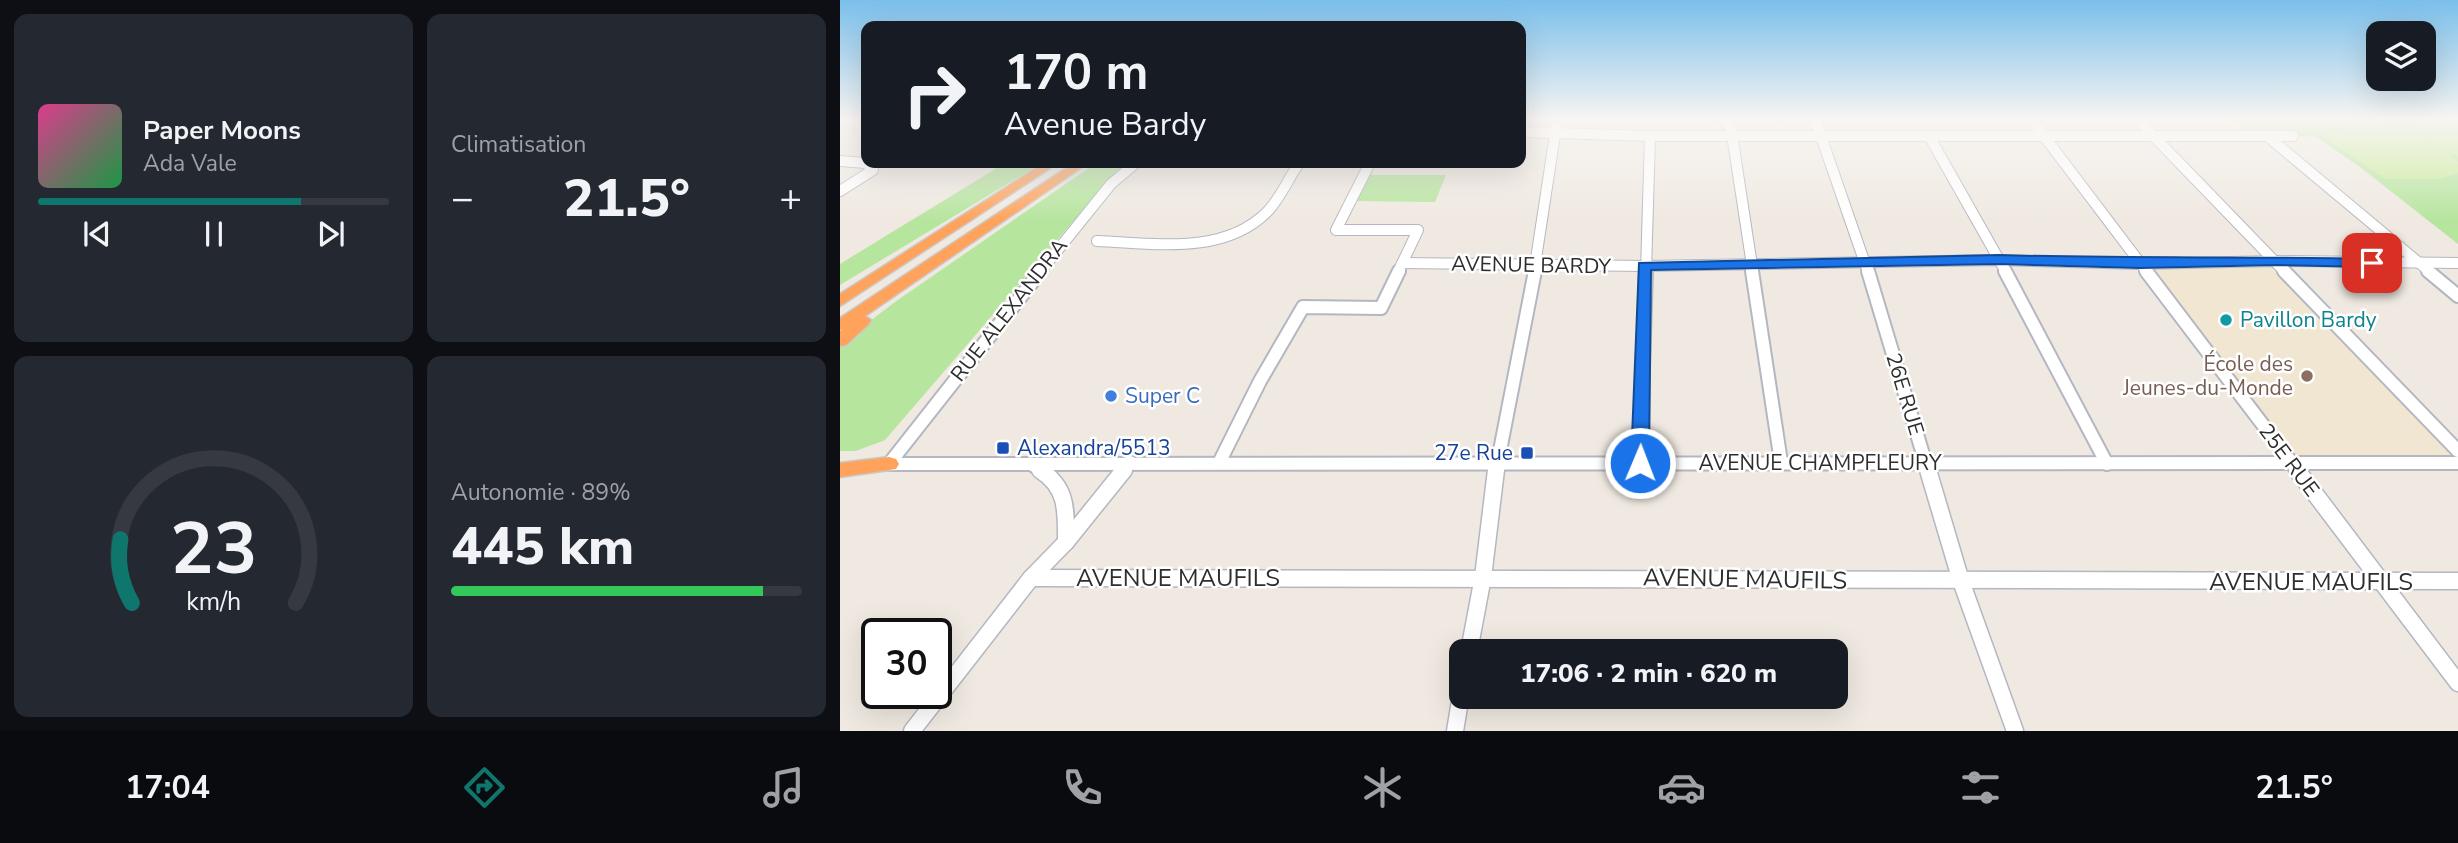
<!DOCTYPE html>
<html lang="fr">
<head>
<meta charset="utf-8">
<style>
  body { margin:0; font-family:"Nunito Sans",sans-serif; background:#242831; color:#f1f3f6; height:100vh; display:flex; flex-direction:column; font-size:26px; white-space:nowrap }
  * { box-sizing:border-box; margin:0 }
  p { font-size:23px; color:#9ea1a6 }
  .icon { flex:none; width:38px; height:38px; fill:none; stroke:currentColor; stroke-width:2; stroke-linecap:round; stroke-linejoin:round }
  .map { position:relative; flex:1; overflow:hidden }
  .drawer { display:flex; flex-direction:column; gap:14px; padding:14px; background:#0d0f14; width:840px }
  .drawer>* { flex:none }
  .guide { position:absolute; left:21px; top:21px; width:665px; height:147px; border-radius:14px; box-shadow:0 7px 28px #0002; background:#171b24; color:#f1f3f6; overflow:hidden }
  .tools { position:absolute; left:1526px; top:21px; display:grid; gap:14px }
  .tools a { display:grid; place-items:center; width:70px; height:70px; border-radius:14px; background:#171b24; box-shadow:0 7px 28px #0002; font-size:35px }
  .speed { position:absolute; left:21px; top:618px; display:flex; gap:14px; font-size:35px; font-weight:700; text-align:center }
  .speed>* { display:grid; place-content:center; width:91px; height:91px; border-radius:50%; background:#171b24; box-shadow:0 7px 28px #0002; line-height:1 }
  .speed .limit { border:4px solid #111; border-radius:10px; background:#fff; color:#111 }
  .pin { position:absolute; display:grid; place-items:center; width:60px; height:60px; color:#fff; margin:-30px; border-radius:14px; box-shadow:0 4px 10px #0006 }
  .me { position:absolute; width:77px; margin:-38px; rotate:1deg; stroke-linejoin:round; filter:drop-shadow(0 0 5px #0008) }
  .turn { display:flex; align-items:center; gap:24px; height:147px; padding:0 28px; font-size:32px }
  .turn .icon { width:91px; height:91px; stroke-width:2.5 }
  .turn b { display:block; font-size:49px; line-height:60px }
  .big { font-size:52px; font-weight:800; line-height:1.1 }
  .drawer .widget { flex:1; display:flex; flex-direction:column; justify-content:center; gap:10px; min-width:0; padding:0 24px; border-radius:14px; background:#242831 }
  .drawer .dial { align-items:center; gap:0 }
  .dial svg { height:182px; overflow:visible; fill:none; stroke:#363941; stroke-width:7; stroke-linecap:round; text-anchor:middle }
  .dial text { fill:#f1f3f6; stroke:none }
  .song { display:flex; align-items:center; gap:21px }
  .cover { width:84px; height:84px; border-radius:10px; background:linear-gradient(135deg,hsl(330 70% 55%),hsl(140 70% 35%)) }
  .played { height:7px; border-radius:4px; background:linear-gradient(90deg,#0f766e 75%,#363941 75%) }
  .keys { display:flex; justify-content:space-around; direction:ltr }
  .heat { display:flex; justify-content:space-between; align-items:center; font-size:38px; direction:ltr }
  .charge { height:10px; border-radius:5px; background:linear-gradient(90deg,#34c759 89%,#363941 0) }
  .drawer .tiles { flex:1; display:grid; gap:14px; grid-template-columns:repeat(2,1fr) }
  .trip { position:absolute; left:609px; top:639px; width:399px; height:70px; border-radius:14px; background:#171b24; box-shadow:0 7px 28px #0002; font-weight:800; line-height:70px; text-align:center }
  .tab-bar { display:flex; height:112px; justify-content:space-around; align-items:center; background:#090b0e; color:#9ea1a6 }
  .tab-bar .icon { width:49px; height:49px }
  .tab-bar .selected { color:#0f766e }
  .tab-bar b { font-size:32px; color:#f1f3f6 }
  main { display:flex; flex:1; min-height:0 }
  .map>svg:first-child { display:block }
</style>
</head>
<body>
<main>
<section class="drawer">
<div class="tiles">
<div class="widget">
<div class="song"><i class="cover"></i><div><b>Paper Moons</b><p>Ada Vale</p></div></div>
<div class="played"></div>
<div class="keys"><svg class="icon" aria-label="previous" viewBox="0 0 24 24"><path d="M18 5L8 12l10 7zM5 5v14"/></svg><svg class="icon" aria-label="pause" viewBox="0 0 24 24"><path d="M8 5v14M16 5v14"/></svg><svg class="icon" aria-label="next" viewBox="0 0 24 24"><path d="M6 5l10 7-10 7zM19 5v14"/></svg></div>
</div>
<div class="widget"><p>Climatisation</p>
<div class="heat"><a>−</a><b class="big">21.5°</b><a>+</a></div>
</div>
<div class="widget dial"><svg viewBox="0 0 100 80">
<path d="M14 69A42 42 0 1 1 86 69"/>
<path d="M14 69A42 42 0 0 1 9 41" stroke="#0f766e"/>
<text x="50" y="56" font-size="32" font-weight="700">23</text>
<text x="50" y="72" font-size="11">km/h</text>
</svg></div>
<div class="widget"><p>Autonomie · 89%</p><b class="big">445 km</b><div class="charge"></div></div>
</div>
</section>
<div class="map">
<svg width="1618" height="731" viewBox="0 0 1618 731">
  <rect width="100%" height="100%" fill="#efe9e1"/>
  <!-- education -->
  <polygon fill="#f0e6d1" points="1436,261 1618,451 1618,463 1450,462 1300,264"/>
  <!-- green -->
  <g fill="#b6e59e">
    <polygon points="1391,119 1618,119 1618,244 1520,167 1475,136 1458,136 1450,130 1403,130"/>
    <polygon points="165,163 202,163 0,285 0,264"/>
    <polygon points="256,163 291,163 261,189 45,440 16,451 0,451 0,344 55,302"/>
    <polygon points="524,175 606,175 595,202 510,201"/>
  </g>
  <!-- pitch -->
  <polygon fill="#c9ec9a" points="1487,133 1583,135 1593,142 1585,135 1618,135 1618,157 1604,149 1618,162 1618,173 1600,179 1545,179 1483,137"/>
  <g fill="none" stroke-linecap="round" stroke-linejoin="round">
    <!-- minor-far2 casing -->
    <g stroke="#b4b7c1" stroke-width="12">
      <g id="minor-far2">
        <polyline points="884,119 891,128 913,272"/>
        <polyline points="975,119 1028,272"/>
        <polyline points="1191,119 1307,272"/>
        <polyline points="1297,119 1445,272"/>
        <polyline points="681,132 810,136 1453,136"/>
        <polyline points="1089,136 1166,272"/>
        <polyline points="1427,136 1590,272"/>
        <polyline points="0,161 26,163 33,170 0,191"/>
        <polyline points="530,163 496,230 578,230 558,272"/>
        <path d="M257,241c56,2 126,15 170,-29 13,-13 21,-33 32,-49"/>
        <polyline points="562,263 804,266 1159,260 1300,264 1436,261 1618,263"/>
        <polyline points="200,272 271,184 296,163"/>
        <polyline points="694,272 716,128"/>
        <polyline points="806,272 810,136"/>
      </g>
    </g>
    <!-- minor-far1 casing -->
    <g stroke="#b4b7c1" stroke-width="16">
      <g id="minor-far1">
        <polyline points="912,271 941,462"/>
        <polyline points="1028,271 1088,471"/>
        <polyline points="1165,271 1267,464"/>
        <polyline points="1306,271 1458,471"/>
        <polyline points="1444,271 1618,451"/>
        <polyline points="1588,271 1618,296"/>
        <polyline points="379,463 420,381 463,307 541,308 559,271"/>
        <polyline points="800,463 806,271"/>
        <polyline points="49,464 1618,463"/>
        <polyline points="49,464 201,271"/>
        <polyline points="191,464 202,471"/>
        <polyline points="282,471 290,462"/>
        <polyline points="656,471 695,271"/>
      </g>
    </g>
    <!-- minor casing -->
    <g stroke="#b4b7c1" stroke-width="19">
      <g id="minor">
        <path d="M200,470c28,18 26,41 26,72"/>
        <polyline points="1088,470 1121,581 1175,731"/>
        <polyline points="1457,470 1618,683"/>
        <polyline points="191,578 1618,581"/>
        <polyline points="629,651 643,577 656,470"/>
        <polyline points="72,731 191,578 226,542 284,470"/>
        <polyline points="615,731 621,695"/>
      </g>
    </g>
    <!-- highway casing -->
    <g stroke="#c9c9c9" stroke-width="3">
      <g id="highway">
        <polygon points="204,163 218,163 0,306 0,294"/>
        <polygon points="234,163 248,163 25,316 31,320 29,324 6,345 0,346 0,332 3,329 0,330 0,318"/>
        <polygon points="49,457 56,459 59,464 56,469 0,477 0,463"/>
      </g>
    </g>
    <!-- minor-far2 -->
    <use href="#minor-far2" stroke="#fff" stroke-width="10"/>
    <!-- minor-far1 -->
    <use href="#minor-far1" stroke="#fff" stroke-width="12"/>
    <!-- minor -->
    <use href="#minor" stroke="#fff" stroke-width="16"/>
    <!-- highway -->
    <use href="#highway" fill="#ffa35c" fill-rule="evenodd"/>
  </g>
  <!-- sky -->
  <linearGradient id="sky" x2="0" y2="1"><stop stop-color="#7abfeb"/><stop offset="0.54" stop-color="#f8f5f2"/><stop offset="1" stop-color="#f8f5f2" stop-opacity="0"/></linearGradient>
  <rect width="1618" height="221" fill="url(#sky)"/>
  <!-- route -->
  <path fill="#1a73e8" stroke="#114b97" stroke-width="2" d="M1159,255c125,4 249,1 373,4l7,4 -7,4 -96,-2 -136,3 -141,-4 -348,6 -2,193 -3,4h-12l-3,-4 8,-200z"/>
  <!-- markers -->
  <circle fill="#0f9aa8" stroke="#fff" stroke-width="2.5" cx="1386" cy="320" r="7"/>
  <circle fill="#8d6e63" stroke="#fff" stroke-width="2.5" cx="1467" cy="376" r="7"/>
  <circle fill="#3f7fe0" stroke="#fff" stroke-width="2.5" cx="271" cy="396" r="7"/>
  <g fill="#1a4fb4" stroke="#fff" stroke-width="2.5">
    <rect x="156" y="441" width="14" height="14" rx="3.5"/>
    <rect x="680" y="446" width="14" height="14" rx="3.5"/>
  </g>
  <g text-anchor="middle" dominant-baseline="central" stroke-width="5" stroke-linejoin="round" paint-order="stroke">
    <!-- street labels -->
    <g font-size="21" fill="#2e2e2e" stroke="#fff">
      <text transform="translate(691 265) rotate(1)">AVENUE BARDY</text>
      <text transform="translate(169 310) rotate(-52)">RUE ALEXANDRA</text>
      <text transform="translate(1065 394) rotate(73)">26E RUE</text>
      <text transform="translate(1449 460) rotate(53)">25E RUE</text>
      <text x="980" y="463">AVENUE CHAMPFLEURY</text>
    </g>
    <!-- culture labels -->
    <g font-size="21" fill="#0d838f" stroke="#fff" text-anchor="start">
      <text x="1400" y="320">Pavillon Bardy</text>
    </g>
    <!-- education labels -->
    <g font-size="21" fill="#785e54" stroke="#fff" text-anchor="end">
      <text x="1453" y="364">École des<tspan x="1453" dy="24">Jeunes-du-Monde</tspan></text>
    </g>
    <!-- shop labels -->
    <g font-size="21" fill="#366cbe" stroke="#fff" text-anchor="start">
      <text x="285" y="396">Super C</text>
    </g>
    <!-- transit labels -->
    <g font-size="21" fill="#164399" stroke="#fff" text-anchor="start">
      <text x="177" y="448">Alexandra/5513</text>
      <text x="673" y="453" text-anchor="end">27e Rue</text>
    </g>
    <!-- near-street labels -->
    <g font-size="24" fill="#2e2e2e" stroke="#fff">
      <text x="338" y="578">AVENUE MAUFILS</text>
      <text transform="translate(905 579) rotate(1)">AVENUE MAUFILS</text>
      <text x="1471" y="582">AVENUE MAUFILS</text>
    </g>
  </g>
</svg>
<div class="tools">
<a><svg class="icon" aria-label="layers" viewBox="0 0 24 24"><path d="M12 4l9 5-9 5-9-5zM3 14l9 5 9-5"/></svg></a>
</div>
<div class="speed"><div class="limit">30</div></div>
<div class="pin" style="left:1532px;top:263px;background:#d93025"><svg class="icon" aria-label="arrive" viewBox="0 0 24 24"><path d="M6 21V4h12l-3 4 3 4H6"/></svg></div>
<svg class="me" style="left:800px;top:463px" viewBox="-20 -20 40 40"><circle r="17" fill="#1a73e8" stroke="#fff" stroke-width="3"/><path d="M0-11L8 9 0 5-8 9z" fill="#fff"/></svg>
<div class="trip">17:06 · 2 min · 620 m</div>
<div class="guide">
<div class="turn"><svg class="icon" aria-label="right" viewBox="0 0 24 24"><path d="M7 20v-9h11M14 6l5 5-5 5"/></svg><div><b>170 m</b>Avenue Bardy</div></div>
</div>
</div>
</main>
<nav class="tab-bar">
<b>17:04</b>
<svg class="icon selected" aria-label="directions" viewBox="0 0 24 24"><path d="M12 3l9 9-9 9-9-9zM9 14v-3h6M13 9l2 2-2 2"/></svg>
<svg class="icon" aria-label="music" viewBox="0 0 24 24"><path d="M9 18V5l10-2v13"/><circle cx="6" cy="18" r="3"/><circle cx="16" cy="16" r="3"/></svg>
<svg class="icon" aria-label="phone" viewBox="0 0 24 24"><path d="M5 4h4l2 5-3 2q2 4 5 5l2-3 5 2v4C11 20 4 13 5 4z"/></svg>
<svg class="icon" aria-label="climate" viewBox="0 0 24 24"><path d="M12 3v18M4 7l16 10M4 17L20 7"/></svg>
<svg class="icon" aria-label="car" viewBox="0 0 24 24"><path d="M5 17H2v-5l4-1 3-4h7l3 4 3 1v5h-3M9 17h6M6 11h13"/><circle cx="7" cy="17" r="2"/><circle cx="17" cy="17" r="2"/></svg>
<svg class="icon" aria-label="filters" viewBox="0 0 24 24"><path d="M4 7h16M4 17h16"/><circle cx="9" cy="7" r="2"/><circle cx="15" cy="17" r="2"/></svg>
<b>21.5°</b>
</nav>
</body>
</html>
